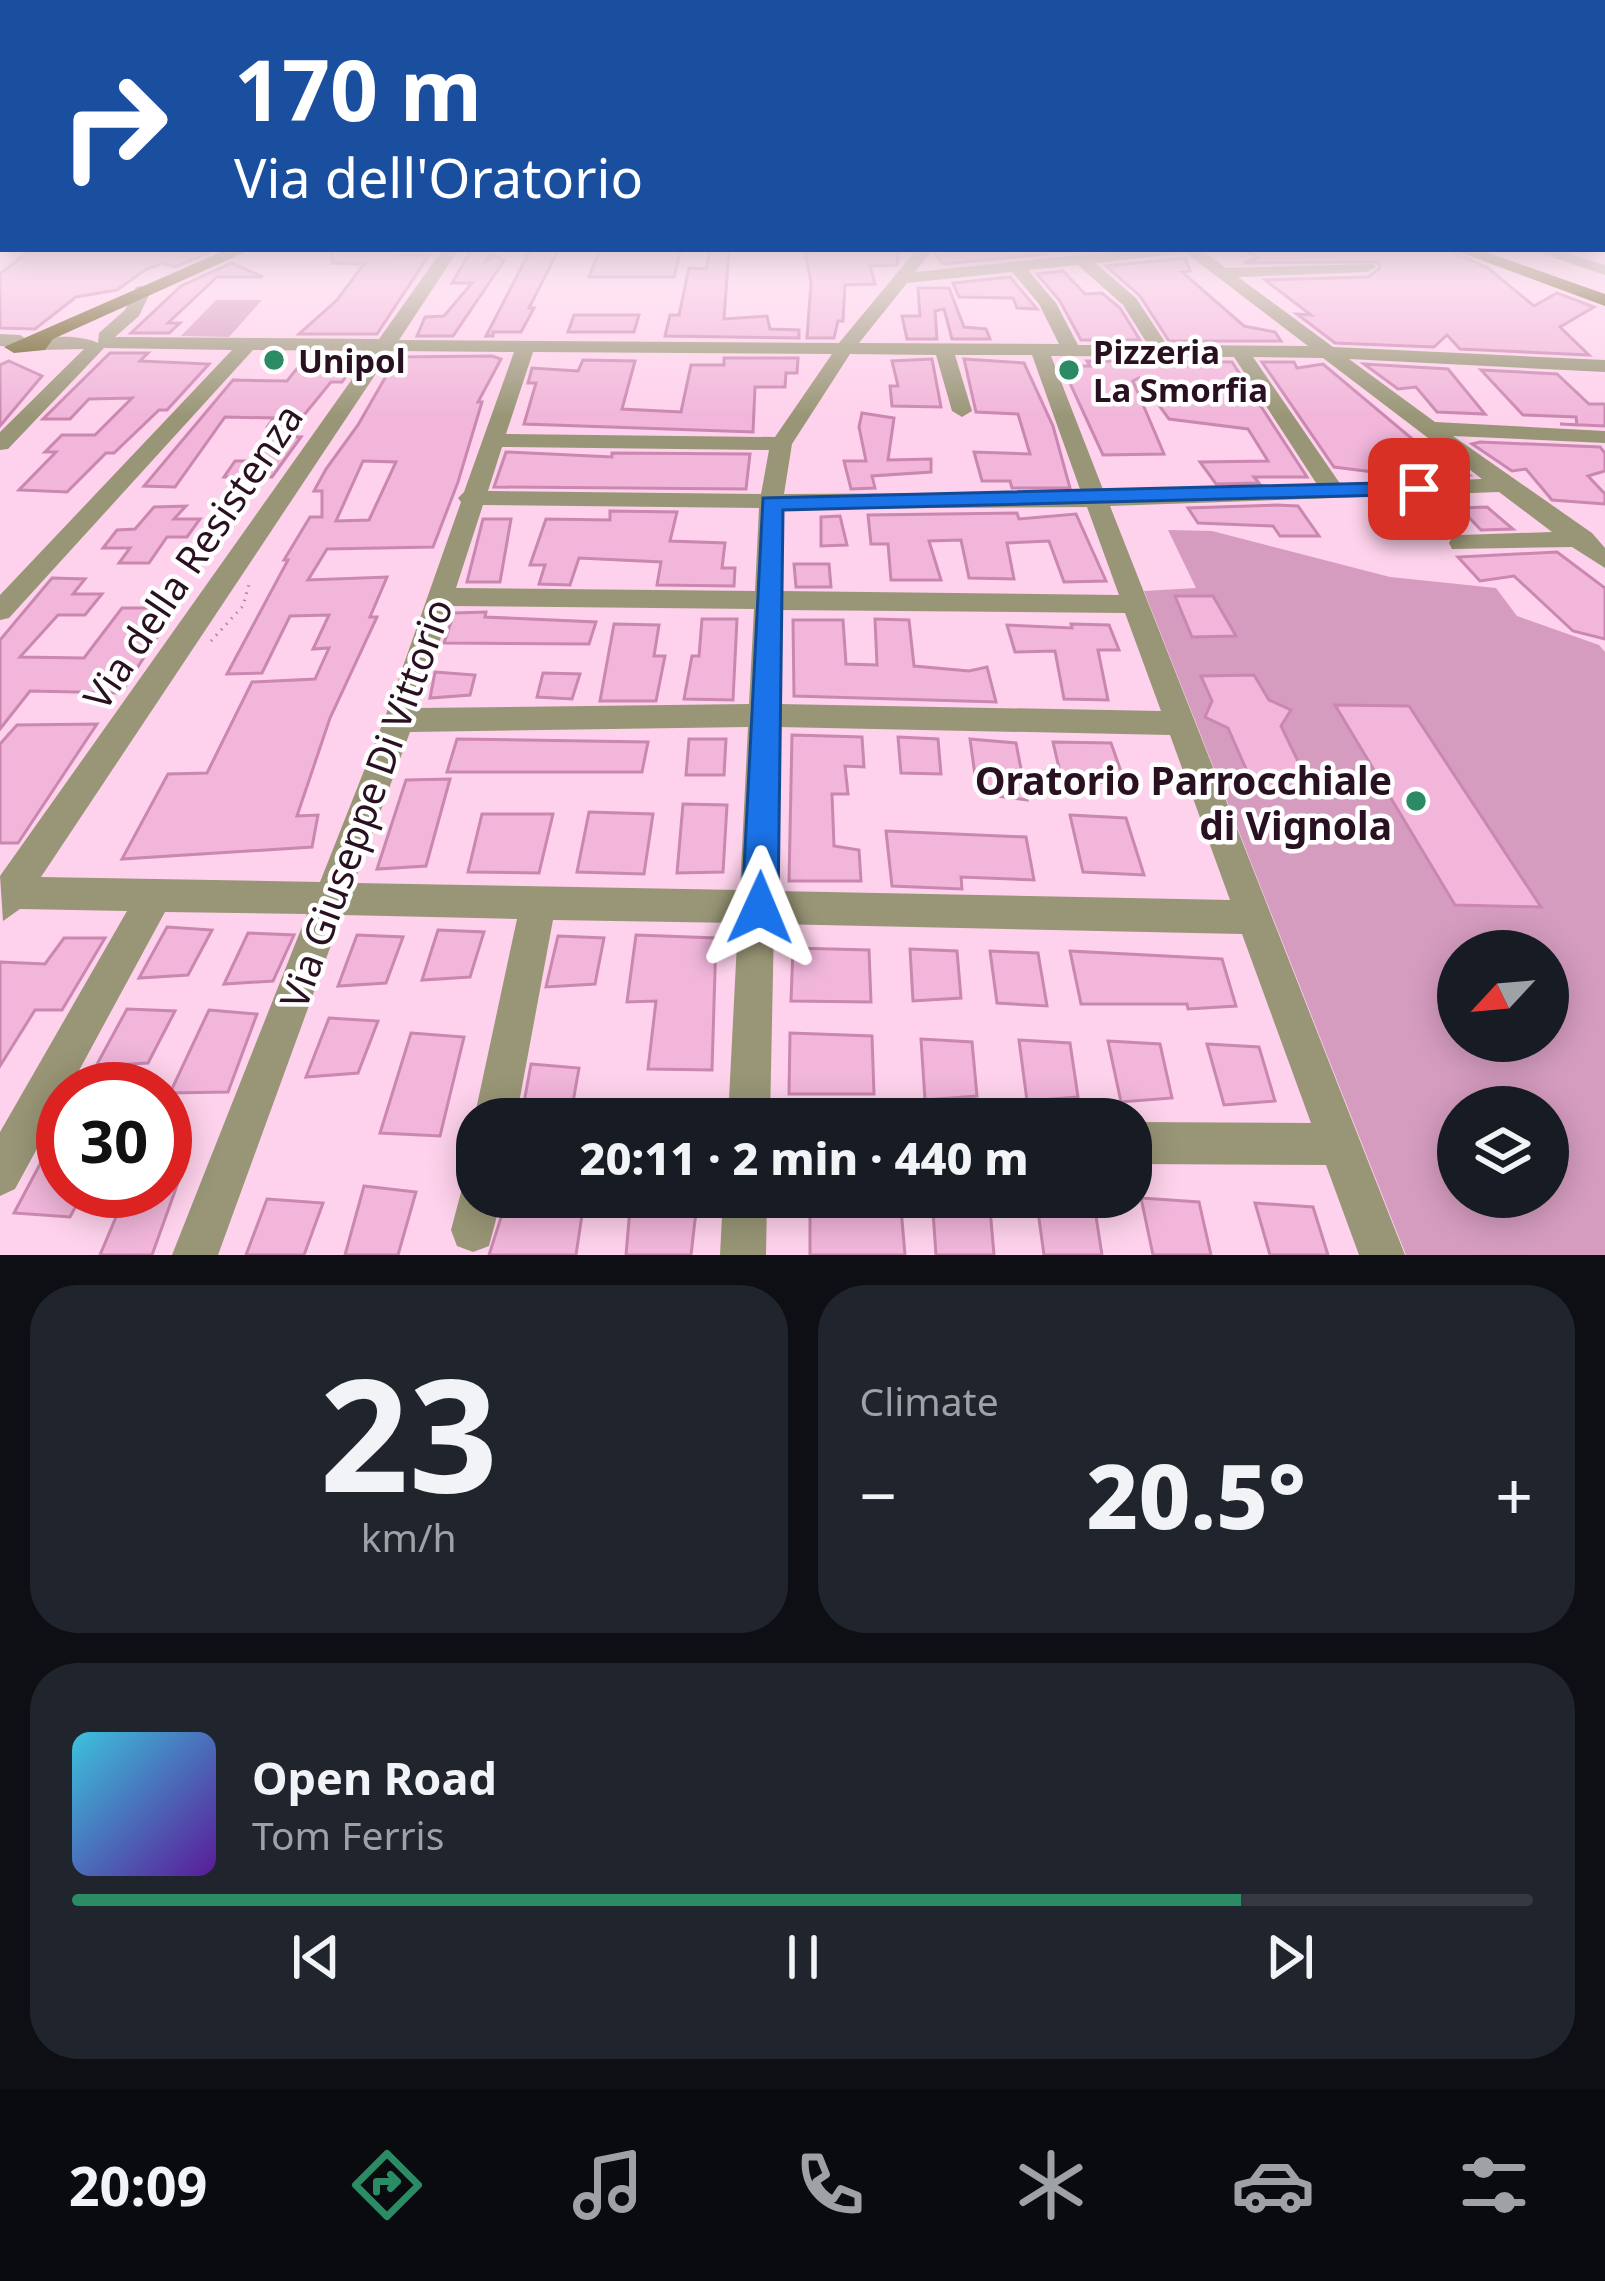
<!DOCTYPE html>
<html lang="en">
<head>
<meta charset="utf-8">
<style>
  body { margin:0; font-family:"Noto Sans",sans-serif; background:#20242c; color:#f1f3f6; height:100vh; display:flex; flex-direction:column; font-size:45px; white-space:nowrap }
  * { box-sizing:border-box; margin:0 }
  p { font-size:39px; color:#9ea1a6 }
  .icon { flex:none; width:66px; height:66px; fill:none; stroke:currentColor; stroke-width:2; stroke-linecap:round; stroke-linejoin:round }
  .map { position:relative; height:1255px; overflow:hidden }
  .sheet { display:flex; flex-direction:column; gap:30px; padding:30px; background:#0d0f14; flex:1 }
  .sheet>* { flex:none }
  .banner { position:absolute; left:0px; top:0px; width:1605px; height:252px; box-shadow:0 6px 30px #0003; background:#1a4fa0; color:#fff; overflow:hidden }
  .needle { width:78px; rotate:244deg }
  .buttons { position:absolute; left:1437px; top:930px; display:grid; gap:24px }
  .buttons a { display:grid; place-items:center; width:132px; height:132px; border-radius:50%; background:#171b24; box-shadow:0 6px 30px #0003; font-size:60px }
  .speed { position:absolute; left:36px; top:1062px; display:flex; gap:24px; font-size:60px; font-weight:700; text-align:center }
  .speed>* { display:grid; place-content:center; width:156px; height:156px; border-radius:50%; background:#171b24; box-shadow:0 6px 30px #0003; line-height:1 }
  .speed .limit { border:18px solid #d22; background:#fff; color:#111 }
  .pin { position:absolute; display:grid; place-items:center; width:102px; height:102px; color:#fff; margin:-51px; border-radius:24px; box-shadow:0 6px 18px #0006 }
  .me { position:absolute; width:132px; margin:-66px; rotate:1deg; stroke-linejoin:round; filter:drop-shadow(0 0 9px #0008) }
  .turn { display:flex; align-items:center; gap:42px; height:252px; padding:0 36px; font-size:54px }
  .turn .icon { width:156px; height:156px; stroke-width:2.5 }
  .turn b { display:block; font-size:84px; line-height:102px }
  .big { font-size:90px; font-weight:800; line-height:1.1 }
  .sheet .tile { flex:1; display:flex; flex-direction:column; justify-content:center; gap:18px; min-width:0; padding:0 42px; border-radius:48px; background:#20242c }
  .sheet .dial { align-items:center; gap:0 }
  .dial b { font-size:156px; line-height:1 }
  .song { display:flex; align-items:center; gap:36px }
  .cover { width:144px; height:144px; border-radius:18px; background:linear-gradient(135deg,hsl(190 70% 55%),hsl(270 70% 35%)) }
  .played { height:12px; border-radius:6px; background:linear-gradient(90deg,#2b8b64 80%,#363941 80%) }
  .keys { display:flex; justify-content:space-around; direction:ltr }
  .heat { display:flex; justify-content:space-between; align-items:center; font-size:66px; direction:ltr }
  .sheet .tiles { flex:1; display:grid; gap:30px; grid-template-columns:1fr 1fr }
  .tile:last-child { grid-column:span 2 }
  .trip { position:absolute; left:456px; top:1098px; width:696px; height:120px; border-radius:48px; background:#171b24; box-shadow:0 6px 30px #0003; font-weight:800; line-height:120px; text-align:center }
  .tab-bar { display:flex; height:192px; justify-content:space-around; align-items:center; background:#090b0e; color:#9ea1a6 }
  .tab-bar .icon { width:84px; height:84px }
  .tab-bar .selected { color:#2b8b64 }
  .tab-bar b { font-size:54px; color:#f1f3f6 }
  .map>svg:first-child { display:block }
</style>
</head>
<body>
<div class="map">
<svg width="1605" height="1255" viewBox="0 0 1605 1255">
  <rect width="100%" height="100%" fill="#fed2ec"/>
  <!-- green -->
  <g fill="#d59cbf" fill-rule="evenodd">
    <polygon points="216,300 262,300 229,337 181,336"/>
    <path d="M1168,530l44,1 178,46 106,11 21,28 82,29 6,7v603h-199l-262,-664 52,-3zM1458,951h90v90h-90zM1458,1107h90v90h-90z"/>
  </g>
  <!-- building -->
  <g fill="#f1b6da" stroke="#ca87b0" stroke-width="3" fill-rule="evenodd">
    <polygon points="32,249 156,249 210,252 175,267 162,263 145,270 117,290 76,297 35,329 0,328 0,274"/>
    <polygon points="472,249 492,249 486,261 495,255 504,261 453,336 417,336 425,317 444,316 472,283 452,283"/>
    <polygon points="531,249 559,249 529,308 534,308 521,332 493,332 493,336 486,336"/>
    <polygon points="600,249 681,249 674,277 589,277"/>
    <polygon points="710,249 729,249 724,319 767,316 770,329 799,330 799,338 665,336 670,315 679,315 689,268 706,269"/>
    <polygon points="817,249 899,249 897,265 870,266 875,284 845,285 843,321 838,321 834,338 807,338 811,282 805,252"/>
    <polygon points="937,249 1041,249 1046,254 944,264 935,254"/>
    <polygon points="1245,249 1446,249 1488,268 1534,306 1557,293 1594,307 1560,327 1589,355 1460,349 1447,335 1434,347 1335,343 1297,314 1311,315 1265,280 1368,277 1380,268 1378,262 1244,263 1258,258"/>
    <polygon points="332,250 404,250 400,255 429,255 377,334 299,334 337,300 364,264 332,263"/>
    <polygon points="1185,258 1190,271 1182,272 1244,326 1275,332 1281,341 1169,341 1140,296 1106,266"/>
    <polygon points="232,263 263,277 217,277 168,323 180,323 169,333 131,333 181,286"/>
    <polygon points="1063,271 1085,294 1102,293 1120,308 1140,340 1081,340 1060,301 1037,274"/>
    <polygon points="1010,277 1037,309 1017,308 1013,298 959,297 953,283"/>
    <polygon points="918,288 949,288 964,327 986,329 990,339 952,339 944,309 935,311 937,339 907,339 902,316 920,316"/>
    <polygon points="574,315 639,315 634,332 568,332"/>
    <polygon points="110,353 148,353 140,361 209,364 167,410 159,410 114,453 106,453 67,492 19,490 56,452 45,452 62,435 95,435 132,398 89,399 70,419 43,419"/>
    <polygon points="308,355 361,355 342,382 331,382 295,426 268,426 274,418 225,417 175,487 144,486 233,380 287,381"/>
    <path d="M492,356l9,3 -23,43h4l-24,80 -25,65 -106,2 -19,31 79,-3 -17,40h7l-47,101 -33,98 21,-1 -6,32 -190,12 46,-85 39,-1 45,-91 63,-3 14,-31 -16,1 16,-34 -39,1 -28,57 -35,1 61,-114h-4l26,-43h12v-26h-8l12,-22 32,-44 39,-68zM363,461l33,1 -27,58 -33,1z"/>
    <polygon points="724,358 798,358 797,373 786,373 785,387 755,387 753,432 524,424 536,383 528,383 532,368 578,371 583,360 635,361 622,409 681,412 691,365 724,365"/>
    <polygon points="932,359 941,407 892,406 890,386 898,386 892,361"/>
    <polygon points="964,359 1024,363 1053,426 1070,488 1012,488 1010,481 982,481 974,452 1030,454 1018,414 976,412"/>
    <polygon points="9,361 42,376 0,426 0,365"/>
    <polygon points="1087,361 1232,362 1307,477 1254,477 1259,483 1216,484 1200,462 1268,461 1248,429 1169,419 1139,378 1133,381 1164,454 1103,455 1062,366 1090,366"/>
    <polygon points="1262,362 1294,362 1297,368 1323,364 1423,448 1430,445 1469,475 1439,476 1424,464 1389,474 1334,467"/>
    <polygon points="1364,364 1448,369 1485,414 1437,412 1416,387 1398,389"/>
    <polygon points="1481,370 1557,374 1589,404 1605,404 1605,426 1560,424 1577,425 1576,417 1523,415"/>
    <polygon points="862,413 894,418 888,460 931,459 931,472 872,476 875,488 851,489 844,461 866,461 859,427"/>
    <polygon points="270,437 301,437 272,477 224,477 235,461 253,461"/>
    <polygon points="1480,442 1600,447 1605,453 1605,471 1588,476 1605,494 1605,504 1552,500 1526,469 1512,471 1472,444"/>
    <polygon points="506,452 612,457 612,453 750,454 746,489 494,487"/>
    <polygon points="1276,505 1298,506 1319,536 1280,536 1273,526 1198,523 1188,508"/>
    <polygon points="186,506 174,519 200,519 187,537 167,537 149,563 119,563 130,548 103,548 117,530 135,529 154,507"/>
    <polygon points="1487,507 1513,529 1481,530 1460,508"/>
    <polygon points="610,511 677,512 670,541 725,543 722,568 735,568 734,586 657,585 661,562 579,558 570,585 539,584 545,565 530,565 546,519 610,520"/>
    <polygon points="1017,513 1019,519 1076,514 1106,581 1064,582 1049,541 1007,543 1014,579 969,578 961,540 929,541 941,580 891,580 888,544 871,544 868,515"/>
    <polygon points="840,516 847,545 821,546 821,517"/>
    <polygon points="483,519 511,519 500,582 467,582"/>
    <polygon points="1557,552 1605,588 1605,639 1573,631 1514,576 1480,581 1458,557"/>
    <polygon points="794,564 829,564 831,587 796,587"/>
    <polygon points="52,578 85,579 73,594 102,594 85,615 58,615 20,657 84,658 122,608 149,608 143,617 170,617 121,693 30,691 0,729 0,640"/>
    <polygon points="1175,596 1213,596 1236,636 1192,637"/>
    <polygon points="486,612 485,617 596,622 589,644 444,643 454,613"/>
    <polygon points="702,619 737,619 733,700 684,699 692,656 699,656"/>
    <polygon points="875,619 909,620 914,666 969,671 987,667 996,702 794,696 793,620 843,620 846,664 877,665"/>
    <polygon points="614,624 659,625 654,656 665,656 656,701 600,701"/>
    <polygon points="1071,624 1109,625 1119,650 1098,650 1108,700 1064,699 1055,651 1015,652 1007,625 1072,628"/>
    <polygon points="435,672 475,675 470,695 430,698"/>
    <polygon points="543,673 580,674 572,699 537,697"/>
    <polygon points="1254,675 1269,700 1291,710 1281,726 1310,786 1254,787 1228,728 1205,717 1212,701 1201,676"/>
    <polygon points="1335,705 1409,706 1541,907 1455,905"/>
    <polygon points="97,724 18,843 0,843 0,744 17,725"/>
    <polygon points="792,735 862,737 864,767 845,766 848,794 832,794 834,846 859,850 861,881 789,881"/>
    <polygon points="898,737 938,739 941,774 901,773"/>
    <polygon points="457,739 648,742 642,772 447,772"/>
    <polygon points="689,739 726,739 724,775 686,775"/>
    <polygon points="970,739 1016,743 1027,800 988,795 985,776 975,775"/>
    <polygon points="1053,742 1111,743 1125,783 1062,781"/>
    <polygon points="450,779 426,866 377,869 406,780"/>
    <polygon points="683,804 727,805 723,872 677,873"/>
    <polygon points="589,812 653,814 644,874 577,872"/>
    <polygon points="482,814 553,814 539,873 468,872"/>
    <polygon points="1070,815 1126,818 1144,875 1083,872"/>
    <polygon points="886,831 1026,837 1034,880 961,877 962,889 892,886"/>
    <polygon points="167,927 212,930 188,975 139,978"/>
    <polygon points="438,930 484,932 470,977 422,980"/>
    <polygon points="248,933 294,935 273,981 224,984"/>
    <polygon points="357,935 403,937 386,983 338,986"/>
    <polygon points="636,935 716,938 712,1070 648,1069 656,1001 627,1002"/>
    <polygon points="558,936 604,938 595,984 546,987"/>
    <polygon points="64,938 105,938 62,1010 35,1010 0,1066 0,962 45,964"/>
    <polygon points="793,948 869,950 871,1002 791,1001"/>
    <polygon points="910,949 957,951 961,998 913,1001"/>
    <polygon points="990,951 1038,953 1047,1006 997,1003"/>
    <polygon points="1070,951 1222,959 1236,1006 1188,1009 1187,1004 1081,1004"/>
    <polygon points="127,1009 175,1011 148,1063 96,1066"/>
    <polygon points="209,1010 257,1014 228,1092 170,1093"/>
    <polygon points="329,1018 378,1021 358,1073 306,1077"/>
    <polygon points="411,1033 464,1037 440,1136 380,1133"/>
    <polygon points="790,1033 872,1036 874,1094 789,1094"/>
    <polygon points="921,1039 972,1042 977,1096 925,1100"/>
    <polygon points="1019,1040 1070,1043 1078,1097 1027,1101"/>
    <polygon points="1108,1041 1160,1044 1172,1098 1121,1102"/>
    <polygon points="1207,1044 1259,1047 1275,1101 1224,1105"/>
    <polygon points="531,1064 579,1068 570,1119 521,1119"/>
    <polygon points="63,1121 63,1191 84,1191 70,1217 14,1213"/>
    <polygon points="189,1152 152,1255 100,1255 127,1191 165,1191 165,1153"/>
    <polygon points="364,1186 416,1192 398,1255 345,1255"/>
    <polygon points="631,1197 697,1203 691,1255 626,1255"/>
    <polygon points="810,1197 900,1197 905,1255 810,1255"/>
    <polygon points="932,1197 989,1197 994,1255 936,1255"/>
    <polygon points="1036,1197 1093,1197 1102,1255 1044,1255"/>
    <polygon points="1141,1198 1199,1202 1211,1255 1153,1255"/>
    <polygon points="267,1199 323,1203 304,1255 246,1255"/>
    <polygon points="1255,1203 1313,1207 1328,1255 1270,1255"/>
    <polygon points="505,1205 583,1208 576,1255 489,1255"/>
  </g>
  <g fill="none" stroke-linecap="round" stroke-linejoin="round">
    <!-- path -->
    <polyline stroke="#ac889e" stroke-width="3" stroke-dasharray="1.5 6" stroke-linecap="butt" points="211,641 243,606 250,581"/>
    <!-- minor -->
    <g fill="#999677" fill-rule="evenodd">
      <polygon points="1602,241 1605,241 1605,247 1602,246"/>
      <path d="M443,249h16l-60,91 440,3 78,-94h16l-18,23 223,-23h62l26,19 148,-4 2,3 -8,5 -130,5 95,70 272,13v12l-256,-13 86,63 170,9v12l-152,-7 139,97 13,15v20l-33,-21 -120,2 -3,-6 3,-6 9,-2 91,-3 -53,-40 -389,14 295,749h-46l-33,-90 -195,-1v-42l180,1 -69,-189 -468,-10 -4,195h-42l10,-196 -185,-3 -37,199h-39v7l-3,-7 43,-200 -175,-4 -124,340h-46l135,-341 -142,-2 -96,177h-6v12l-48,88 -15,7v-64l127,-221 -107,-2 -17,12 -3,-45 372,-525 -119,-1 -244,268 -9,2v-25l232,-245 -128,-2 -96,101 -8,1v-18l84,-83 -43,1 -9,-6c15,-10 50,-9 66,-1l1,-10 26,-23 11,-23 6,-1 9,5 -12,25 -24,21 264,2zM1186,253l122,93 -141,-1 -31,-47 -41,-35zM1078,265l45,40 25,40h-70l-22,-42 -28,-33zM1012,272l27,32 20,40 -200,-1 48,-60zM391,351l123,1 -50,140 -6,6 3,4 -77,218 -64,162 -279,-5zM533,352l299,2 -57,83 -269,-3zM850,354l86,1 16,56 10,6 10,-6 -17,-56h77l49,137 -297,2 8,-50zM1051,356l183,1 84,129 -214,6zM1253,357l70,1 159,121 -141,6zM502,447l267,3 -8,44 -273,-3zM483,505l276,3 -4,83 -299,-3zM1087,507l32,88 -338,-4 2,-82zM451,606l303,3 -5,95 -331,4zM780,610l345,3 36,98 -383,-7zM748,727l-8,163 -386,-7 56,-151zM778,727l392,8 60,165 -455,-9z"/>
      <polygon points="1528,249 1553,249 1605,265 1605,275"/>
      <polygon points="0,334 20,335 29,341 20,347 0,346"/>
      <polygon points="477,1176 477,1197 502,1197 489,1246 473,1252 457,1246 451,1230 464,1181"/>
      <polygon points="723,1197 767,1197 766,1255 720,1255"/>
    </g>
    <!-- major -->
    <g fill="#605817" fill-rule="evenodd">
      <polygon points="228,249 252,249 53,339 45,350 14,353 4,347"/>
      <polygon points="1451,249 1477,249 1605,294 1605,306"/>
    </g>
  </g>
  <!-- sky -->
  <linearGradient id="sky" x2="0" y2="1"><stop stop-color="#71acbe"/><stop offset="0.58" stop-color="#ffebf6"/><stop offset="1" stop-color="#ffebf6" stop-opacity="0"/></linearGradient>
  <rect width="1605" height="417" fill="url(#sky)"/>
  <!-- route -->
  <polygon fill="#1a73e8" stroke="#114b97" stroke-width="3" points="1419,482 1430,489 1427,494 783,510 778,908 773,920 760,925 747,920 742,908 763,498"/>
  <!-- markers -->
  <g fill="#2b8b64" stroke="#fff" stroke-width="4.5">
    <circle cx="274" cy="360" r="12"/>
    <circle cx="1069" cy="370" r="12"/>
    <circle cx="1416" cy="801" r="12"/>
  </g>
  <g text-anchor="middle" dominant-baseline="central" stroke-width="9" stroke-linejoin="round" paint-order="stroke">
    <!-- far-poi labels -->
    <g font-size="33" font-weight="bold" fill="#2a1121" stroke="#fff" text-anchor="start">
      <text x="1093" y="351">Pizzeria<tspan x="1093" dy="38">La Smorfia</tspan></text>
      <text x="298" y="360">Unipol</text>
    </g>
    <!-- street labels -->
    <g font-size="39" fill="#2a1121" stroke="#fff">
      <text transform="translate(192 556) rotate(-56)">Via della Resistenza</text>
      <text transform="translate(365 803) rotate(-70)">Via Giuseppe Di Vittorio</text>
    </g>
    <!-- poi labels -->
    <g font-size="39" font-weight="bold" fill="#2a1121" stroke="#fff" text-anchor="end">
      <text x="1392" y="779">Oratorio Parrocchiale<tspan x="1392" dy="45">di Vignola</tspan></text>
    </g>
  </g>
</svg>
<div class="buttons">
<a><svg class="needle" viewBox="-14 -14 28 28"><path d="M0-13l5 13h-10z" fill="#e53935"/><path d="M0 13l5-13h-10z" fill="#9ea1a6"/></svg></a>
<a><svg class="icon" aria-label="layers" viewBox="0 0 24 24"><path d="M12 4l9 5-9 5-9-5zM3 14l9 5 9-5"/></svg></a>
</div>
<div class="speed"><div class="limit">30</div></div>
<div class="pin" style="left:1419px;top:489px;background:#d93025"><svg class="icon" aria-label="arrive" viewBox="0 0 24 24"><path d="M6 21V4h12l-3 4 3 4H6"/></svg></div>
<svg class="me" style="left:760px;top:908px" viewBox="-20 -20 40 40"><path d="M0-17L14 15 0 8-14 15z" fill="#1a73e8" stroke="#fff" stroke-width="4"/></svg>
<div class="trip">20:11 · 2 min · 440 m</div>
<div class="banner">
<div class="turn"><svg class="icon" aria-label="right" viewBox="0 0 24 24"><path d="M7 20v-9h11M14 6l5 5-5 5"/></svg><div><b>170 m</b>Via dell'Oratorio</div></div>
</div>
</div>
<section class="sheet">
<div class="tiles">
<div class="tile dial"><b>23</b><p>km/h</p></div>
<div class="tile"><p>Climate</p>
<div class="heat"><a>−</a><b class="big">20.5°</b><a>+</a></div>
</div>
<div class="tile">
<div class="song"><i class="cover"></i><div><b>Open Road</b><p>Tom Ferris</p></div></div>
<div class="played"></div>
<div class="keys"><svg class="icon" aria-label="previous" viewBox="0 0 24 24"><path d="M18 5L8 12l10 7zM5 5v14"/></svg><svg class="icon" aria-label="pause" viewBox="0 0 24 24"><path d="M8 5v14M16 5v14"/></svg><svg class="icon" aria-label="next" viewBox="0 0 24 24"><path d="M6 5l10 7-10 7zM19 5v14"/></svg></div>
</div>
</div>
</section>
<nav class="tab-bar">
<b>20:09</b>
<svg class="icon selected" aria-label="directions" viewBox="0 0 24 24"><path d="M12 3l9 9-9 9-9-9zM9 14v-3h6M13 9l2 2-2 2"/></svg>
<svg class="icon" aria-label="music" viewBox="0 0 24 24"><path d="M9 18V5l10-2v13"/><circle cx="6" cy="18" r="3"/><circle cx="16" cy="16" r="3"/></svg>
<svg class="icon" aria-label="phone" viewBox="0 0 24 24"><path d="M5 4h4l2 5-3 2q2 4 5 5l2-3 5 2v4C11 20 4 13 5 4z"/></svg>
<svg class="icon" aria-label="climate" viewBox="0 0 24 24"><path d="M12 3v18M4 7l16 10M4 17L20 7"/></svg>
<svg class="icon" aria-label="car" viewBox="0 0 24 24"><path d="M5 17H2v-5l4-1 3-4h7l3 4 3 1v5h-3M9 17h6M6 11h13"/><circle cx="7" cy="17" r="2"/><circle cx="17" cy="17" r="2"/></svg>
<svg class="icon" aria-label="filters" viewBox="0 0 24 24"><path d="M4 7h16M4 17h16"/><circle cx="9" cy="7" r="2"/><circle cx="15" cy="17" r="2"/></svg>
</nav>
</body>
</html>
